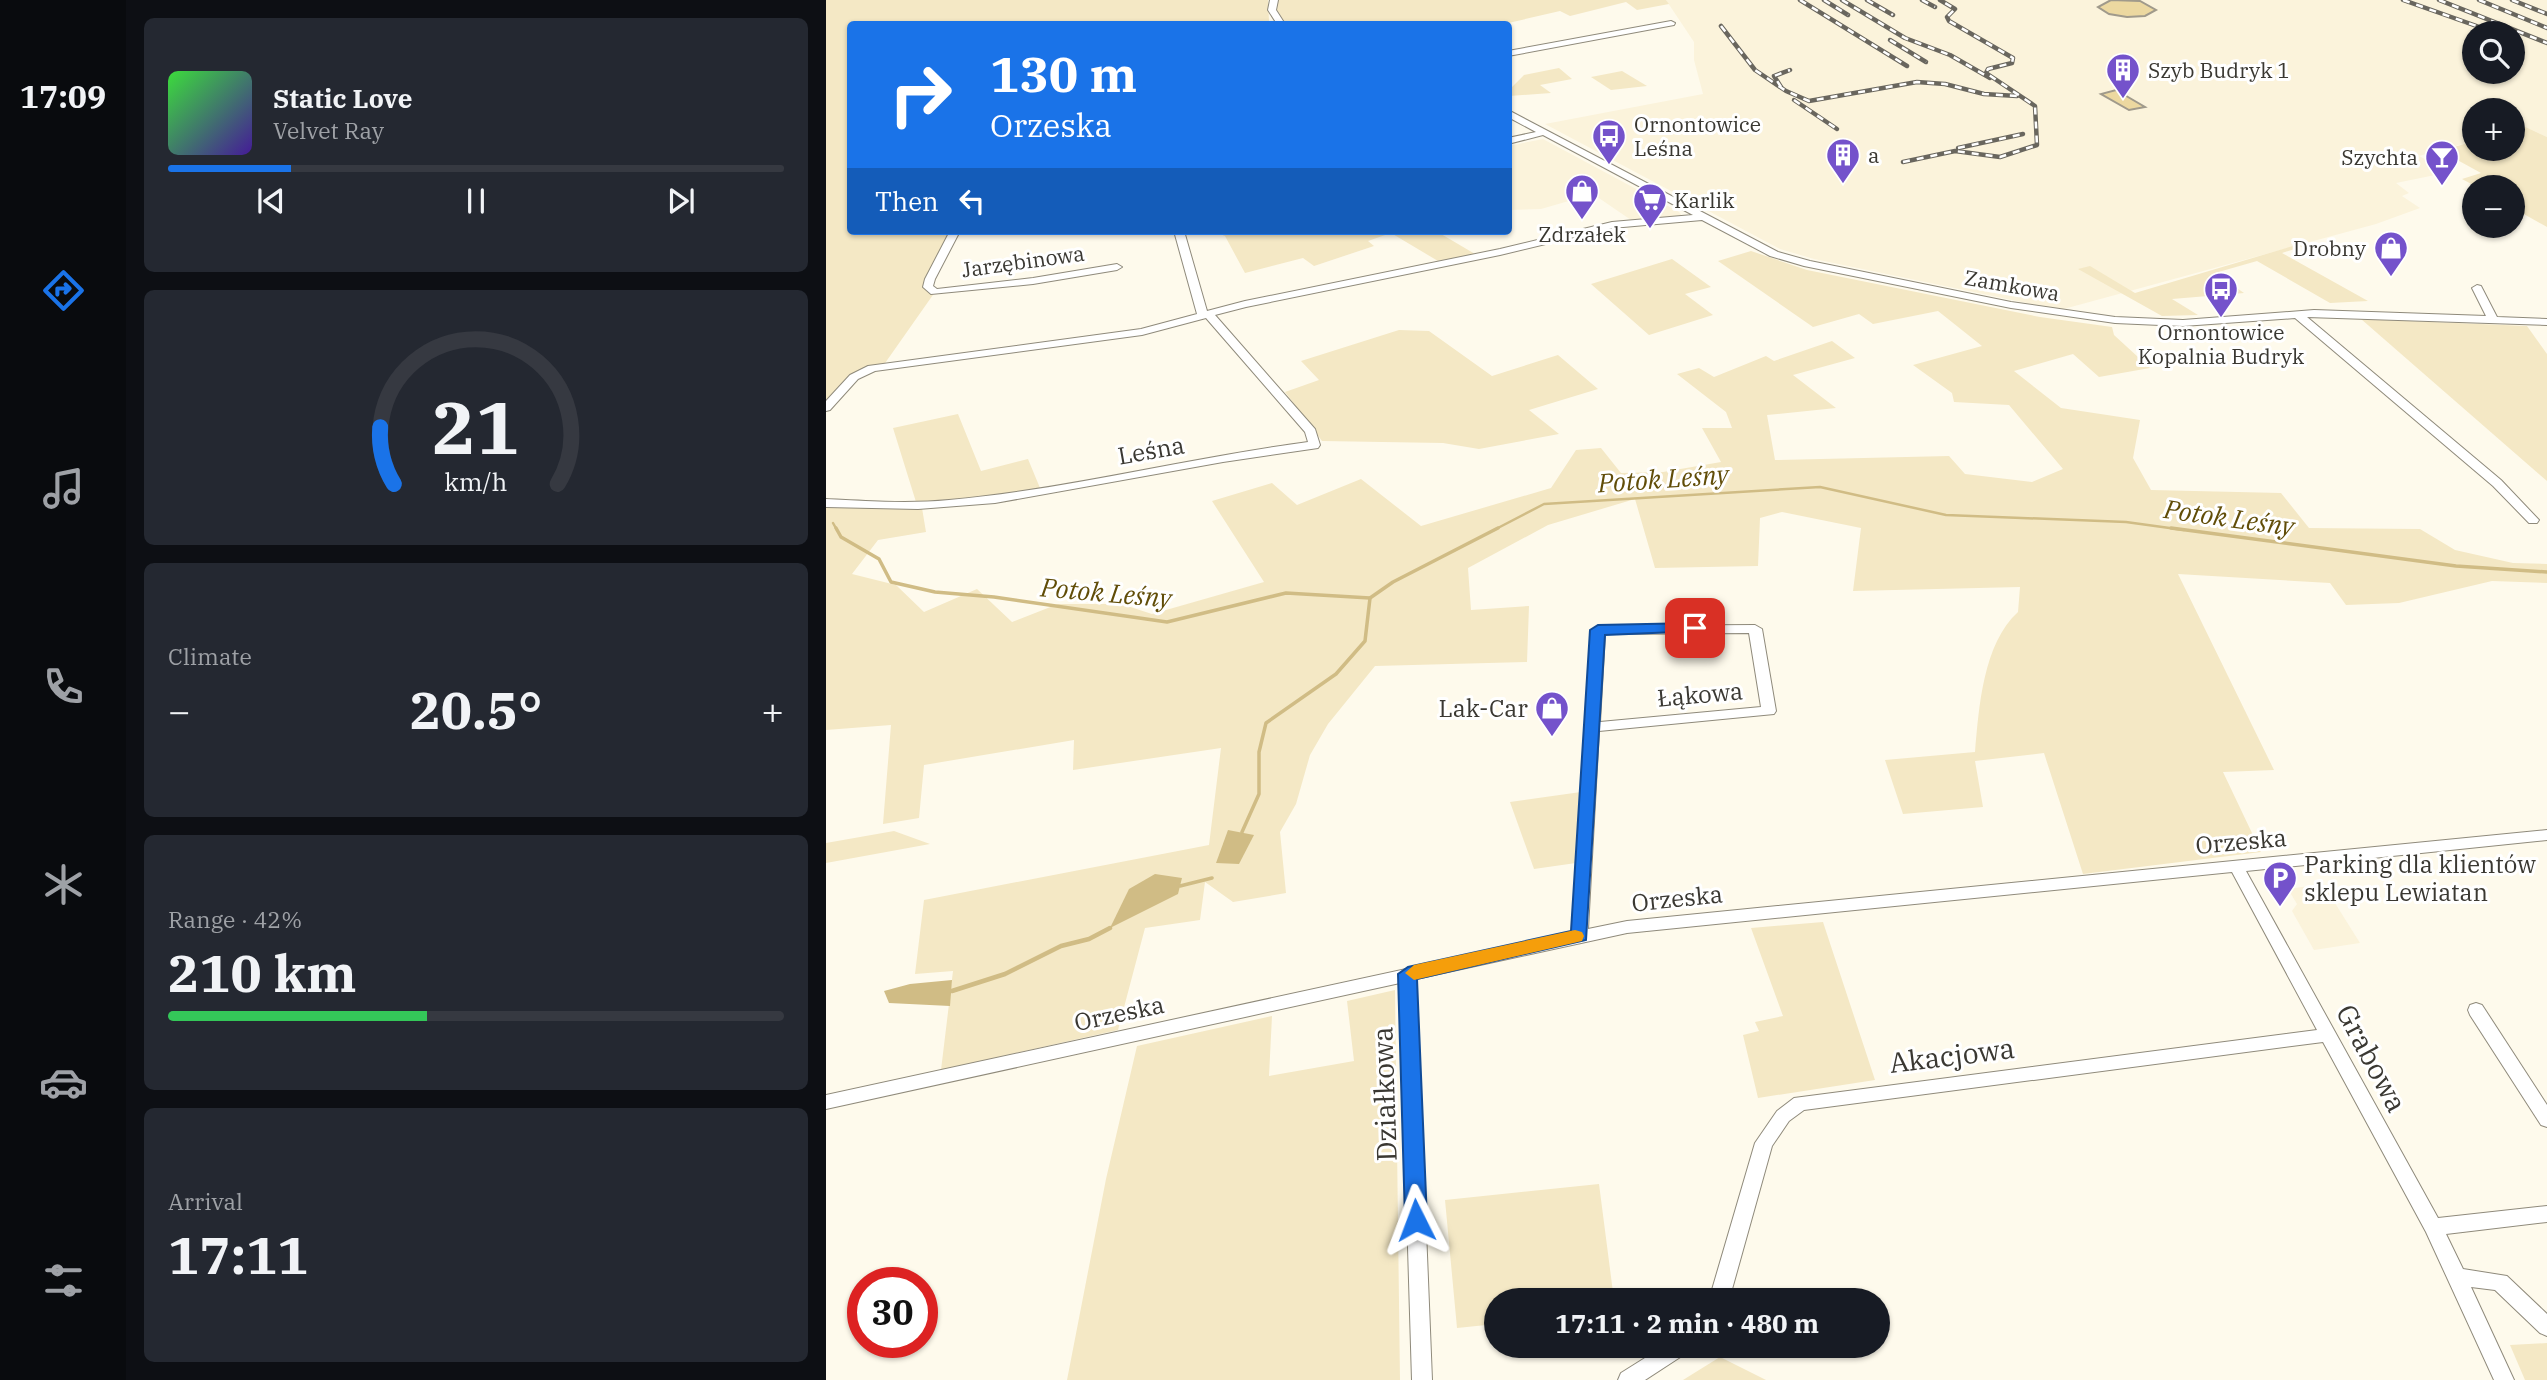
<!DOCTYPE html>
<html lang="en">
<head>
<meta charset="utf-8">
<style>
  body { margin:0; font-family:"IBM Plex Serif",serif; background:#242831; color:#f1f3f6; height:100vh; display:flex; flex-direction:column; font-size:26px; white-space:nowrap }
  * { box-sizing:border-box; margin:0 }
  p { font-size:23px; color:#9ea1a6 }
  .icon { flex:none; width:38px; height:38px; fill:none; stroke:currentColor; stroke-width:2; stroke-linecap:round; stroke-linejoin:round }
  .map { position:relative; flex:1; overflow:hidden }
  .drawer { display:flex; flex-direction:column; gap:18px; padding:18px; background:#0d0f14; width:700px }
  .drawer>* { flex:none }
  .guide { position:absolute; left:21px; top:21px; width:665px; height:214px; border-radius:7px; box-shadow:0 2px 5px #0004; background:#1a73e8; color:#fff; overflow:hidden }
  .fabs { position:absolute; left:1636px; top:21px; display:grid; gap:14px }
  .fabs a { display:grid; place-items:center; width:63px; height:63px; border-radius:50%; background:#171b24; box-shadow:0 2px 5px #0004; font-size:35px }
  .speed { position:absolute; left:21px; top:1267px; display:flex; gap:14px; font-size:35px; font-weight:700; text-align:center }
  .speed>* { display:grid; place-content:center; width:91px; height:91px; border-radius:50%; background:#171b24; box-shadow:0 2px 5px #0004; line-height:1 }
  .speed .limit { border:10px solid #d22; background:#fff; color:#111 }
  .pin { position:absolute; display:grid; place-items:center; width:60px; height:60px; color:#fff; margin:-30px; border-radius:14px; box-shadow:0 4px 10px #0006 }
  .me { position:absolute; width:77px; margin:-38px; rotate:357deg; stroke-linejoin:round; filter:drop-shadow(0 0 5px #0008) }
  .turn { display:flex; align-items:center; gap:24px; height:147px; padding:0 28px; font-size:32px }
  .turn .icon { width:91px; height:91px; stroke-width:2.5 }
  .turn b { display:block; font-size:49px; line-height:60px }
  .then { display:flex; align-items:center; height:66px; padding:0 28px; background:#0003; gap:14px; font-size:26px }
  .big { font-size:52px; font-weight:700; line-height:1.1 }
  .drawer .card { flex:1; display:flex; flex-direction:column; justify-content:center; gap:10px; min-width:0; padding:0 24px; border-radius:10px; background:#242831 }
  .drawer .dial { align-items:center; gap:0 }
  .dial svg { height:182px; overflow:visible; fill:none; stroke:#363941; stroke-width:7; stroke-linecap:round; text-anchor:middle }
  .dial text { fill:#f1f3f6; stroke:none }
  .song { display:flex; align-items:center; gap:21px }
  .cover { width:84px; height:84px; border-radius:10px; background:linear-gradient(135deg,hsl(120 70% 55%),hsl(260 70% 35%)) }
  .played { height:7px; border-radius:4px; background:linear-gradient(90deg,#1a73e8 20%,#363941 20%) }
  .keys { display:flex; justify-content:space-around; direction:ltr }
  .heat { display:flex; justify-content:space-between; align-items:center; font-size:38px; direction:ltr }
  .charge { height:10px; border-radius:5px; background:linear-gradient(90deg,#34c759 42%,#363941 0) }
  .trip { position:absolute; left:658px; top:1288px; width:406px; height:70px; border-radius:35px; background:#171b24; box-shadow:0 2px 5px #0004; font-weight:700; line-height:70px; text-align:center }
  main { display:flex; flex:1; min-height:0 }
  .dock { display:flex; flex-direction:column; width:126px; justify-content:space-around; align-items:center; background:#090b0e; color:#9ea1a6 }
  .dock .icon { width:49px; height:49px }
  .dock .on { color:#1a73e8 }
  .dock b { font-size:32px; color:#f1f3f6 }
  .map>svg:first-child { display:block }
</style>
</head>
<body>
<main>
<nav class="dock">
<b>17:09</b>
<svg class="icon on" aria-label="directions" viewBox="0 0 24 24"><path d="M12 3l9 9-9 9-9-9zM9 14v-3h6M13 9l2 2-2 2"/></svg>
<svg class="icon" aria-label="music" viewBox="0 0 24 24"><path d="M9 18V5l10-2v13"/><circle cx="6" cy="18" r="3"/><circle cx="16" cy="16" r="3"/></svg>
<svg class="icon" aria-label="phone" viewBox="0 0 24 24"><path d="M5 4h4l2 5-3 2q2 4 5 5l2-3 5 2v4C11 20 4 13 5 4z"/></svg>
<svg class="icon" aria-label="climate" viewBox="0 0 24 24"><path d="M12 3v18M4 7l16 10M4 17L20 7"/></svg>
<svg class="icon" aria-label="car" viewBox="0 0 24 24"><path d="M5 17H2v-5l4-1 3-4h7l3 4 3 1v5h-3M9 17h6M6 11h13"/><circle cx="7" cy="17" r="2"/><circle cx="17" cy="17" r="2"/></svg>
<svg class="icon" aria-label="filters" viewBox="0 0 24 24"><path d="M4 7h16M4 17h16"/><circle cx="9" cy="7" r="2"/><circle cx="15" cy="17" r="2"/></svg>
</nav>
<section class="drawer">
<div class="card">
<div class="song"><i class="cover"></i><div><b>Static Love</b><p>Velvet Ray</p></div></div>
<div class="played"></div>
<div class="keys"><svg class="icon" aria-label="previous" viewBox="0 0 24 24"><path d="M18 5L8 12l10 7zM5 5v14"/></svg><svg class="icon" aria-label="pause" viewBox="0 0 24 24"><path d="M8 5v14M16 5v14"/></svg><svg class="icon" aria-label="next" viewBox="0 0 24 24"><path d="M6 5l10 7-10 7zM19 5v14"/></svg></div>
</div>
<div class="card dial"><svg viewBox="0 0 100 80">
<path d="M14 69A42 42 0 1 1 86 69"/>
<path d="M14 69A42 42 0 0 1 8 44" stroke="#1a73e8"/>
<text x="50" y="56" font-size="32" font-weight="700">21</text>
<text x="50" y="72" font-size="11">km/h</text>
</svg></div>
<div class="card"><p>Climate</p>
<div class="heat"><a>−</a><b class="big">20.5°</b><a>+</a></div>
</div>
<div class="card"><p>Range · 42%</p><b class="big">210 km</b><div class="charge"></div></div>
<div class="card"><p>Arrival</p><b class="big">17:11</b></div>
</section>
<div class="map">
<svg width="1721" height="1380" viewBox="0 0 1721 1380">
  <rect width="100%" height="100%" fill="#fefaec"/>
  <!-- built -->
  <g fill="#fbf3db" fill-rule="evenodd">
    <path d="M840,0h881v137l-34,-16v-11h-39v31l-55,15 31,16 -54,11 13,10 -7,3 18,12 -44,16 -316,86 -246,-51 -34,-10 -235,-125 158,-30 -9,-34v-18zM1648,33h39v39h-39z"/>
    <polygon points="717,139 853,212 856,216 805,220 767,194 715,209 683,210 682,146"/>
    <polygon points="1497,884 1534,943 1488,950 1466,911 1471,904 1462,889"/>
  </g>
  <!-- green -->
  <g fill="#f4e8c5">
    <polygon points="0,0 442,0 443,21 447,24 24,24 24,231 129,231 104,279 109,292 57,366 36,371 0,408"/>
    <polygon points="452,0 840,0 843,4 811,10 800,2 744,16 734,11 678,24 460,24 451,10"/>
    <polygon points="733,68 746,79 714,85 725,93 683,96 683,90 698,75"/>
    <polygon points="796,71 821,86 785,90 765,77"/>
    <polygon points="1687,121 1721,137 1721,227 1687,208 1687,187 1651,187 1636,179 1655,173 1615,151 1648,141 1648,149 1687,149"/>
    <polygon points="386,231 610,231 649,254 612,261 565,233 542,241 548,246 488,266 477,258 419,273 399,236"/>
    <polygon points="1477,243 1481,245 1456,253 1542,301 1504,303 1431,261 1389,273 1418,293 1346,299 1372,315 1336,316 1252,269 1264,266 1309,293"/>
    <path d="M925,251l56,19 233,47 72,10 2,8 36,33 -51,9 -26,-23 -59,17 47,37 79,12 -7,38 18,32 130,3 28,35 111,1 35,21 58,13 34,1v19l-55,-2 -93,22 -53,2 -16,-22 -152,-9 96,196 -51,2 38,80 -178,22 -39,-121 -69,8 8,46 -80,7 -18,-54 90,-8c4,-45 8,-108 43,-140l2,-25 -167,4 8,-63 -79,-16 -22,6 -2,48 -103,2 -20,-69 -87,26 -80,43 3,42 58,-4 -2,56 -152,4 -47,58 -18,31 -14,49 -16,28 6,61 -53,9 -28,-20 -5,38 -55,8 -27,102 -177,40 12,-99 -38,3 9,-74 285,-55 12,-97 -148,22 1,-30 -150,25 -5,53 -36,6 8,-99 -65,5v-227l96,5 4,24 -48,8 -26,34 44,11 28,27 53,-23 35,33 46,-18h63l31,10 112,-32 -52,-81 60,-18 25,22 64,-26 60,47 130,-38 25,-38 25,-2 20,25 42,-1 58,-10 -19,-34h30l-6,-16 -49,-38 22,-6 15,9 52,-21 8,5 58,-20 23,17 -62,17 43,33 -69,7 8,45 174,-4 16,18 67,8 31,-13 -54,-64 -55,-3 -2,-9 -39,-28 69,-19 -44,-35 -65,13 -14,-10 -46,13 -95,-66z"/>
    <polygon points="846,259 885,287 859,294 887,315 823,335 765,284"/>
    <polygon points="1535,319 1701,326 1721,354 1721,481"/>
    <polygon points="573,330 603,331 666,376 732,355 772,389 703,410 733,434 653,449 617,443 496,441 459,392 493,380 475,361"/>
    <polygon points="132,414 155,471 202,459 214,488 151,498 90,502 67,428"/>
    <polygon points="762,791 757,862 708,869 684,802"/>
    <polygon points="68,831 104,844 0,863 0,843"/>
    <polygon points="997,922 1049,1080 932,1098 917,1035 933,1031 929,1022 957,1016 925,928"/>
    <polygon points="569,990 574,1380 241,1380 280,1179 311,1046 446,1016 443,1076 528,1061 521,1001"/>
    <polygon points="773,1184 788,1300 670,1300 670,1324 631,1328 619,1200"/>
    <polygon points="1721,1343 1721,1380 1699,1380 1684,1345"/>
    <polygon points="894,1357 940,1380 857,1380"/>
  </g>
  <!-- water -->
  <g fill="#d0bc85">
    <polygon points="402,830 428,835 413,864 390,863"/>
    <polygon points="329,874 356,878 352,894 284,928 303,889"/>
    <polygon points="126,980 124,1006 63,1003 58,991 84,984"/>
  </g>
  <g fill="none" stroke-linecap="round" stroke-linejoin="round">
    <!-- stream-far2 -->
    <g stroke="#d0bc85" stroke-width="2.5">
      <polyline points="7,523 11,530"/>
      <polyline points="668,530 718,504 994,487 1120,515 1300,522 1358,530"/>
    </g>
    <!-- stream-far1 -->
    <g stroke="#d0bc85" stroke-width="3.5">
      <polyline points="10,528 15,537 53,559 65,582 109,592 168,597 341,622 460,593 544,598 567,582 672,528"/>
      <polyline points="1345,528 1630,566 1721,572"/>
      <polyline points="416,832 433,794 433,752 440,723 510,674 539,641 544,598"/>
      <polyline points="354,886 386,878"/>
    </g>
    <!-- stream -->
    <polyline stroke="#d0bc85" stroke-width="4.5" points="126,991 179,974 235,946 263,939 284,928"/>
  </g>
  <!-- building -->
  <g fill="#ecd8a0" stroke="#a09a8b" stroke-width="2">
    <polygon points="1285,0 1314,1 1330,10 1319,16 1301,17 1283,14 1272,7"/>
    <polygon points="1290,90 1319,107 1303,110 1275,94"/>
  </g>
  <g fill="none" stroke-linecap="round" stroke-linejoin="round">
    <!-- minor casing -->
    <g stroke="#8f8a7b" stroke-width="2">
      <g id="minor">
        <polygon points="444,0 452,0 450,10 459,24 451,24 442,10"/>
        <polygon points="845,21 849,23 848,25 682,56 682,51"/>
        <path d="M682,110l270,142 32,9 201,41 104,15 68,3 131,-10 172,6 -14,-28 5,-3 4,1 16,31 50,2v6l-240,-8 194,163 38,40 -2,3h-8l-36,-37 -198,-168 -112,8 -68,-3 -104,-15 -207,-42 -34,-10 -68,-36 -90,8 -112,27 -254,52 -31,8 100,114 5,16 -2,3 -95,14 -228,41 -77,6 -92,-2v-8c41,2 82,5 123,1 121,-11 238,-42 359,-58l-3,-10 -99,-114 -64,17 -267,36 -17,8 -28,31 -4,1v-10l24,-26 18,-9 273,-37 56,-15 -23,-83h10l23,80 38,-10 255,-52 112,-27 81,-7 -150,-80 -35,9v-6l28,-6 -28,-15z"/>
        <polygon points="124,231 134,231 109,279 107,286 111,289 207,278 291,264 296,267 291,270 207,284 105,294 97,287 99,279"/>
        <path d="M929,625l7,4 14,82 -2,3 -175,17 -11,198 39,-8 920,-91v10l-301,31 192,347 109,-12v16l-101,12 17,35 44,7 40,38v22l-7,-3 -45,-43 -24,-3 43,93h-20l-68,-148 -103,-190 -519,68 -15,11 -17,25 -43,154h-20l46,-157 22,-32 17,-13 523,-68 -85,-158 -605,61 -211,46 16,401h-20l-12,-397 -574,126v-14l746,-162 19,-303 7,-4zM923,633l12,74 -161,15 5,-88z"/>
        <polygon points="1650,1003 1656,1005 1721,1105 1721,1127 1715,1125 1644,1015 1642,1010 1644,1005"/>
        <polygon points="838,1346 865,1346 862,1352 819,1380 792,1380 795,1373"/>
      </g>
    </g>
    <!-- minor -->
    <use href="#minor" fill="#fff" fill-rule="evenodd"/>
    <!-- rail casing -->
    <g stroke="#69665e" stroke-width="4.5">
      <g id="rail">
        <polyline points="974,0 1081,66"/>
        <polyline points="998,0 1022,15"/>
        <polyline points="1016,0 1079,38 1124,55 1164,78"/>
        <polyline points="1041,0 1067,15"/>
        <polyline points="1096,0 1109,7"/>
        <polyline points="1577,0 1659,29"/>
        <polyline points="1613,0 1721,43"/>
        <polyline points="1653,0 1721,28"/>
        <polyline points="1686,0 1721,14"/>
        <polyline points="895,26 929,70 960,91 983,101 1091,82 1119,84 1158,94 1191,96"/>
        <polyline points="1064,40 1100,62"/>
        <polyline points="955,87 948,76 964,70"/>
        <polyline points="968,100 1011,129"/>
        <polyline points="1132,148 1197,134"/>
        <polyline points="1077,162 1129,151 1174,157 1211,145 1209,106 1160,73 1162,69 1186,63 1187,58 1123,21 1121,17 1129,9 1114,0"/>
      </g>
    </g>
    <!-- rail -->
    <use href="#rail" stroke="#fff" stroke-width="2.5" stroke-dasharray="7" stroke-linecap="butt"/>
  </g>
  <!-- route -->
  <polygon fill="#1a73e8" stroke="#114b97" stroke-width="2" points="869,623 877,628 874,631 779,635 760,940 591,979 601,1220 597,1227 590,1229 582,1227 579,1220 572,974 582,967 745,931 764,630 772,625"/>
  <!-- slow -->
  <polygon fill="#f59e0b" points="749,930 756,932 758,936 756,941 588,980 579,973 588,965"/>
  <!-- icons -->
  <defs>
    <g id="building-pin" transform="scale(1.75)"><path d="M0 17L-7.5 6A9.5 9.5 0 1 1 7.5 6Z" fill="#7452cb" stroke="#fff"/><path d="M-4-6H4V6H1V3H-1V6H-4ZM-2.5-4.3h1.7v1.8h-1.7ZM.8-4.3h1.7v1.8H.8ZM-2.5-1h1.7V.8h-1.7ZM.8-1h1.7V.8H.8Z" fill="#fff"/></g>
    <g id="bus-pin" transform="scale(1.75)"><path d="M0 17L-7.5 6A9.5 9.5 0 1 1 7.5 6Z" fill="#7452cb" stroke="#fff"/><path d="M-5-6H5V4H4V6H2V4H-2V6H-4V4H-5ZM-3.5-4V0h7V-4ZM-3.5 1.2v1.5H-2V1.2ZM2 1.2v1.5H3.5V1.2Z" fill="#fff"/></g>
    <g id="bar-pin" transform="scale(1.75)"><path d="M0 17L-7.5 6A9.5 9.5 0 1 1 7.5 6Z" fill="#7452cb" stroke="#fff"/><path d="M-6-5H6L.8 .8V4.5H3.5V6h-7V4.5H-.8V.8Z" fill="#fff"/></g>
    <g id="shop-pin" transform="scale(1.75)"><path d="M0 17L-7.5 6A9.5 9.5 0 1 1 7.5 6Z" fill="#7452cb" stroke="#fff"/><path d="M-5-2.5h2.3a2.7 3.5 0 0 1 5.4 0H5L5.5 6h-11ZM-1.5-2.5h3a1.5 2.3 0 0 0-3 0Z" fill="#fff"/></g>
    <g id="supermarket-pin" transform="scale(1.75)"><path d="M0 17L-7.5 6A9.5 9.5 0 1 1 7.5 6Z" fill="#7452cb" stroke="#fff"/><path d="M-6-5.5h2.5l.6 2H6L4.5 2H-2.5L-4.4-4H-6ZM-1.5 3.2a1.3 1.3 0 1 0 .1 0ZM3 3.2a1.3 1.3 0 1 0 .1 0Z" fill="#fff"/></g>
    <g id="parking-pin" transform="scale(1.75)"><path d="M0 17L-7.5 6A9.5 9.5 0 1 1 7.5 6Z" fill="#7452cb" stroke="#fff"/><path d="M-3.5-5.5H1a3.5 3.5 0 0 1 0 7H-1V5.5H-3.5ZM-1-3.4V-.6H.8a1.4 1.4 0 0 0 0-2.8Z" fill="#fff"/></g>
  </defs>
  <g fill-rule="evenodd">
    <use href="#building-pin" x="1297" y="70"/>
    <use href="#bus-pin" x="783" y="136"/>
    <use href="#building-pin" x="1017" y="155"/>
    <use href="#bar-pin" x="1616" y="157"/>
    <use href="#shop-pin" x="756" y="191"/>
    <use href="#supermarket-pin" x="824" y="200"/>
    <use href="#shop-pin" x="1565" y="248"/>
    <use href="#bus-pin" x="1395" y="289"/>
    <use href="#shop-pin" x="726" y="708"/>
    <use href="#parking-pin" x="1454" y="878"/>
  </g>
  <g text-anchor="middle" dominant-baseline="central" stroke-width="6" stroke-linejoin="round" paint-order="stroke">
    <!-- far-poi labels -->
    <g font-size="21" fill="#3a3832" stroke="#fff" text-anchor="start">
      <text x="1322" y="70">Szyb Budryk 1</text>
      <text x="808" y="124">Ornontowice<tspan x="808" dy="24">Leśna</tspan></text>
      <text x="1042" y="155">a</text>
      <text x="1592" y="157" text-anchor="end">Szychta</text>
      <text x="848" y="200">Karlik</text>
      <text x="756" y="234" text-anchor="middle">Zdrzałek</text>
      <text x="1540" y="248" text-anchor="end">Drobny</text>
      <text x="1395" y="332" text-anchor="middle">Ornontowice<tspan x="1395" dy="24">Kopalnia Budryk</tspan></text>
    </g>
    <!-- far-street labels -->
    <g font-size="21" fill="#3a3832" stroke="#fff">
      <text transform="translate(197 261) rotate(-8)">Jarzębinowa</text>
      <text transform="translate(1186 285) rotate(10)">Zamkowa</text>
    </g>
    <!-- street labels -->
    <g font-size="24" fill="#3a3832" stroke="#fff">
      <text transform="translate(325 450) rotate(-10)">Leśna</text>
      <text transform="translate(874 694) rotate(-5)">Łąkowa</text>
      <text transform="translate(1415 841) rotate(-5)">Orzeska</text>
      <text transform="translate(851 898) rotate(-6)">Orzeska</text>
      <text transform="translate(293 1013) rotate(-12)">Orzeska</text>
    </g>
    <!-- poi labels -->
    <g font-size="24" fill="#3a3832" stroke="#fff" text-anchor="end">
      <text x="702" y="708">Lak-Car</text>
      <text x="1478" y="864" text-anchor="start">Parking dla klientów<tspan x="1478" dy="28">sklepu Lewiatan</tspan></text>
    </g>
    <!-- water labels -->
    <g font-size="26" font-style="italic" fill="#614d08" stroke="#fff">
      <text transform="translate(837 478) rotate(-4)">Potok Leśny</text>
      <text transform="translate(1403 517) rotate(8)">Potok Leśny</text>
      <text transform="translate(280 592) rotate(5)">Potok Leśny</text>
    </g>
    <!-- near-street labels -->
    <g font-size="28" fill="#3a3832" stroke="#fff">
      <text transform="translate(1126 1055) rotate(-7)">Akacjowa</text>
      <text transform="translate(1546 1058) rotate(62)">Grabowa</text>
      <text transform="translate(558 1094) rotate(-92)">Działkowa</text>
    </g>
  </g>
</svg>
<div class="fabs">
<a><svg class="icon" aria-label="search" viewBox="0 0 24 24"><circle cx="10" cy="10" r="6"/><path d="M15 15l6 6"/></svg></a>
<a>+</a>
<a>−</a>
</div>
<div class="speed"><div class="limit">30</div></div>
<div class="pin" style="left:869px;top:628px;background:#d93025"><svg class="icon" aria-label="arrive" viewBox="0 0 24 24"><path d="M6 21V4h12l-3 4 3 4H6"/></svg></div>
<svg class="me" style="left:590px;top:1220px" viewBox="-20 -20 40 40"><path d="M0-17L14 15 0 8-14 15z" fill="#1a73e8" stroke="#fff" stroke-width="4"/></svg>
<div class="trip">17:11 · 2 min · 480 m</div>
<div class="guide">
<div class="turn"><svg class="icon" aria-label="right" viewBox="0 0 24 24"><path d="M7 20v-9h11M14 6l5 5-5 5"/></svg><div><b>130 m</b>Orzeska</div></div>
<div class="then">Then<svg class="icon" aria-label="left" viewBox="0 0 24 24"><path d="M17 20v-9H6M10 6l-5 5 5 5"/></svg></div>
</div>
</div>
</main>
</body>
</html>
